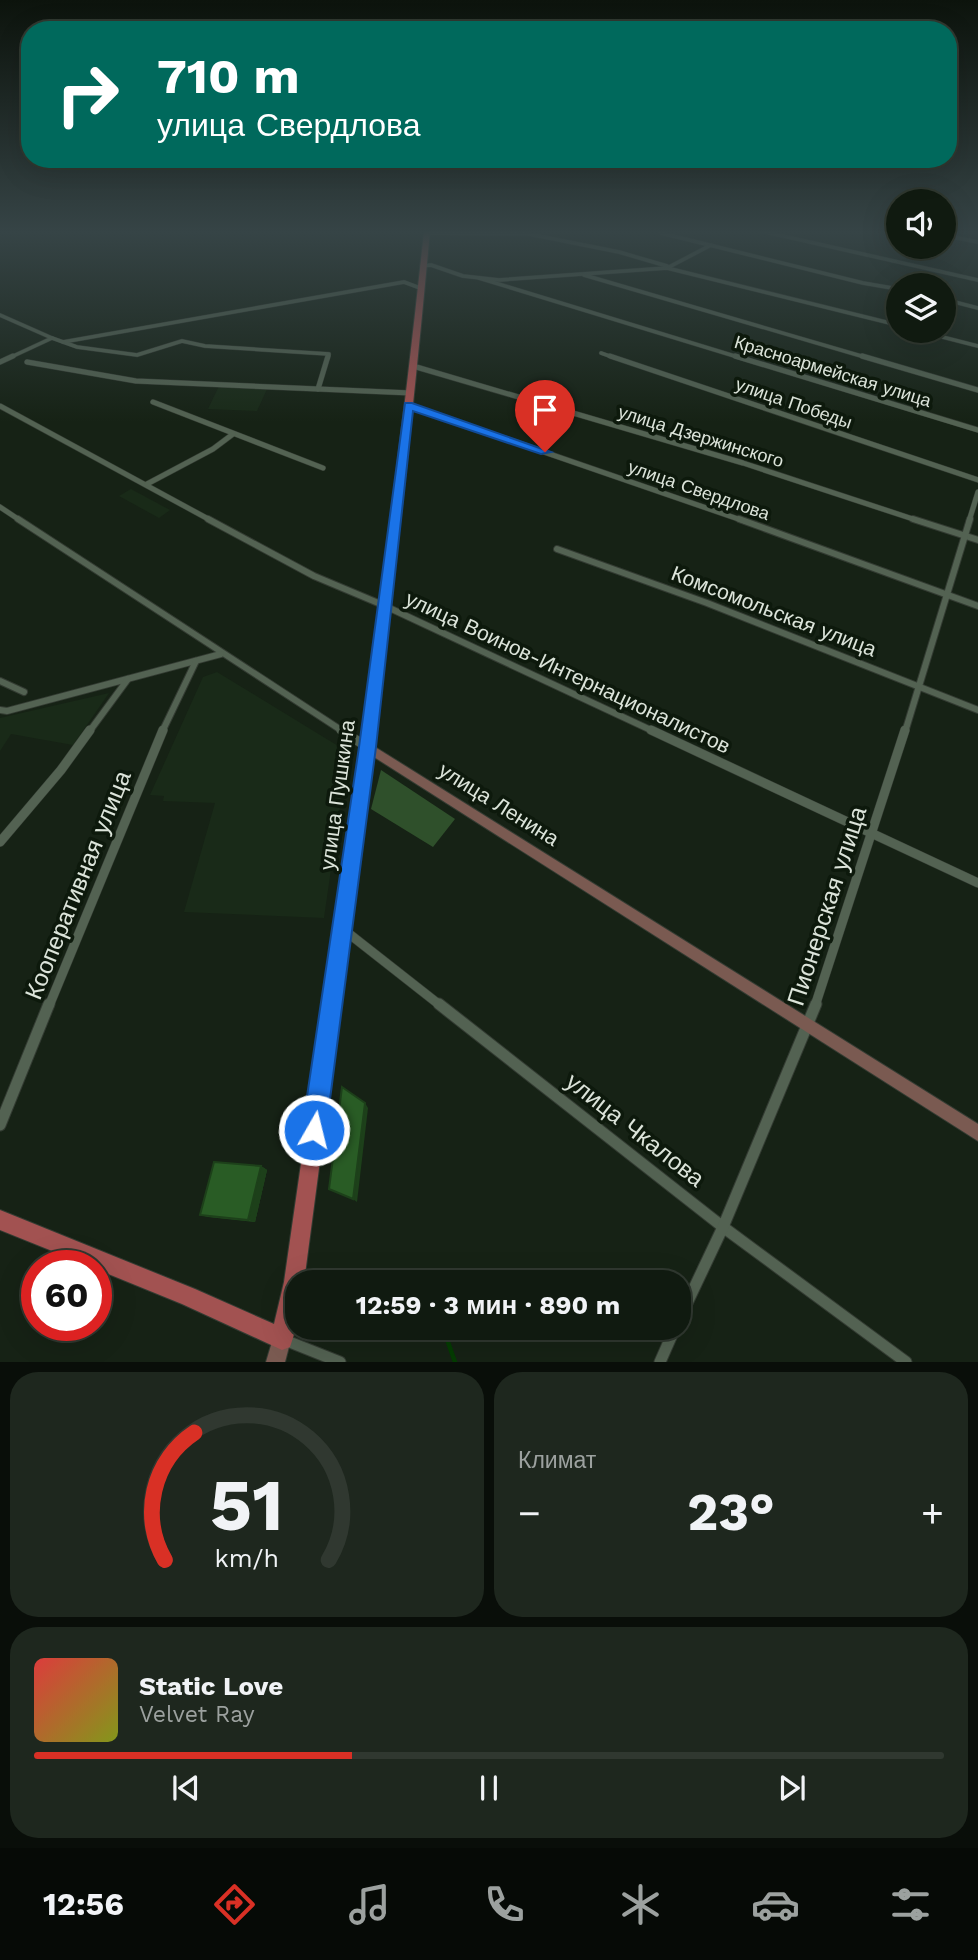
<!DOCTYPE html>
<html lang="ru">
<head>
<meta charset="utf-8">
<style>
  body { margin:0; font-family:"Work Sans",sans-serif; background:#1e271e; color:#f1f3f6; height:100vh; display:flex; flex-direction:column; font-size:26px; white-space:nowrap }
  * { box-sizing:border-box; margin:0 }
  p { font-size:23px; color:#9ca19f }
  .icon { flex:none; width:38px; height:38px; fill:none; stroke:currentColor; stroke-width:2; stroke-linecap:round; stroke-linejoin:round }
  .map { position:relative; height:1362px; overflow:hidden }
  .details { display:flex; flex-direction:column; gap:10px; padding:10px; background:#090e09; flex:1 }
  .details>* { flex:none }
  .guide { position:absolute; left:21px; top:21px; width:936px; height:147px; border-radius:28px; box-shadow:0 7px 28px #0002,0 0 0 2px #303830; background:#00695c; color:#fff; overflow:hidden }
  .tools { position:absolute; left:886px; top:189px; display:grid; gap:14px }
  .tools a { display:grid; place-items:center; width:70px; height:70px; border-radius:50%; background:#101a10; box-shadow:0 7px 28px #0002,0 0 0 2px #303830; font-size:35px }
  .speed { position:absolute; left:21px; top:1250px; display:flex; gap:14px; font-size:35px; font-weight:700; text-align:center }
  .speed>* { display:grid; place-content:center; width:91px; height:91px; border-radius:50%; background:#101a10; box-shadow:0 7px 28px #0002,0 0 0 2px #303830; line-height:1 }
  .speed .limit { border:10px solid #d22; background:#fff; color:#111 }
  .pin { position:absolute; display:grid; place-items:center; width:60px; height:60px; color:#fff; margin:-72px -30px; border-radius:50% 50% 50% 0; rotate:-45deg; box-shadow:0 0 7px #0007 }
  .pin .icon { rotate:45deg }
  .me { position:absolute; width:77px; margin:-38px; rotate:8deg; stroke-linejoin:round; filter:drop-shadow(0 0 5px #0008) }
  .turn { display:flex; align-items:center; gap:24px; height:147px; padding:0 21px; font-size:32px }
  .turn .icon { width:91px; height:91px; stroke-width:2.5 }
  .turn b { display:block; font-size:49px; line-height:60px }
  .big { font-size:52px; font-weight:700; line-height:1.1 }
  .details .tile { flex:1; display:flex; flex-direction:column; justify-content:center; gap:10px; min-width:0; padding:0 24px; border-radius:28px; background:#1e271e }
  .details .dial { align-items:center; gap:0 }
  .dial svg { height:182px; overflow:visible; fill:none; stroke:#303830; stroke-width:7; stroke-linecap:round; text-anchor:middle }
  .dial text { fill:#f1f3f6; stroke:none }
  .song { display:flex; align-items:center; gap:21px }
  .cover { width:84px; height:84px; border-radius:10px; background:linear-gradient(135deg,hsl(0 70% 55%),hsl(70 70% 35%)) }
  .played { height:7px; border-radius:4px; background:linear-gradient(90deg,#d93025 35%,#303830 35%) }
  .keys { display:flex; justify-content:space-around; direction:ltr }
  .heat { display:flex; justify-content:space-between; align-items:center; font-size:38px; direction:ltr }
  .details .tiles { flex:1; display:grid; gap:10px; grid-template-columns:1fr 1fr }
  .tile:last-child { grid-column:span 2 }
  .trip { position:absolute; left:285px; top:1270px; width:406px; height:70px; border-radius:28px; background:#101a10; box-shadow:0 7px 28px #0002,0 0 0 2px #303830; font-weight:700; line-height:70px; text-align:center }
  .tab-bar { display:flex; height:112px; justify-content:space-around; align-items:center; background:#060a06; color:#9ca19f }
  .tab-bar .icon { width:49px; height:49px }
  .tab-bar .on { color:#d93025 }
  .tab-bar b { font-size:32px; color:#f1f3f6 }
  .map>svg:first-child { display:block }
</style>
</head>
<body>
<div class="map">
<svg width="978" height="1362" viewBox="0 0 978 1362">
  <rect width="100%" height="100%" fill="#162215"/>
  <!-- built -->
  <g fill="#192a18">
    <polygon points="219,386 268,387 257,411 208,409"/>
    <polygon points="131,489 170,510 159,518 119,496"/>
    <polygon points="217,672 348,752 324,918 184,912 215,803 163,801 164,796 150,795 203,677"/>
    <polygon points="109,693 73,745 11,734 0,751 0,718"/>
  </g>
  <!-- green -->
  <polygon fill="#2f502b" points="381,770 455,819 433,847 371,809"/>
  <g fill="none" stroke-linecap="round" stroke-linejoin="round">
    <!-- stream -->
    <polyline stroke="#043c02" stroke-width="4.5" points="443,1328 455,1362"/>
    <!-- minor-far4 casing -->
    <g stroke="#333b32" stroke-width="4.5">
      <g id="minor-far4">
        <polyline points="761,231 978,280"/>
        <polyline points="427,233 529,234 619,252 667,266"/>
        <polyline points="661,233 863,283 898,289"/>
        <polyline points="943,235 978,242"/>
        <polyline points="422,266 431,265 463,276 499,280 667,268 898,325"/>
        <polyline points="669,267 711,245"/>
        <polyline points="584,275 868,358"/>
        <polyline points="479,278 741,358"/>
        <polyline points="943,299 978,308"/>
        <polyline points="0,315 52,338 9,358"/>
        <polyline points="919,331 978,346"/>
        <polyline points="52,338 77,347 137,355 182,341 205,346 329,354 328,358"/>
        <polyline points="63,342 404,282 420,288"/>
        <polyline points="601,353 615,358"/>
      </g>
    </g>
    <!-- minor-far3 casing -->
    <g stroke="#333b32" stroke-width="6">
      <g id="minor-far3">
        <polyline points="610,356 978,480"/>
        <polyline points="735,356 978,430"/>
        <polyline points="862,356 978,390"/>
        <polyline points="0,362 13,356"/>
        <polyline points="27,362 136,381 411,393"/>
        <polyline points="413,366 743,463 919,521"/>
        <polyline points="318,389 328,356"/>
        <polyline points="153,402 323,468"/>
        <polyline points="408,405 744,521"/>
        <polyline points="0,406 212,521"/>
        <polyline points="147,484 213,449 233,434"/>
        <polyline points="0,507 21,521"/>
        <polyline points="969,521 978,492"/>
      </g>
    </g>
    <!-- minor-far2 casing -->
    <g stroke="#333b32" stroke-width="8">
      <g id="minor-far2">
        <polyline points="18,519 344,732"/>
        <polyline points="208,519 314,576 383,605 655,732"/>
        <polyline points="739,519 978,606"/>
        <polyline points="913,519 978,540"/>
        <polyline points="557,549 707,603 978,710"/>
        <polyline points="0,681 24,692"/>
        <polyline points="0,710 7,711 221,654"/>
        <polyline points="89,732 128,679"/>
        <polyline points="162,732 196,661"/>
        <polyline points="905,732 970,519"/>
      </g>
    </g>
    <!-- minor-far1 casing -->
    <g stroke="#333b32" stroke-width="10">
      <g id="minor-far1">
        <polyline points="341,730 367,747"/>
        <polyline points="651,730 978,883"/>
        <polyline points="0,842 61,770 90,730"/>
        <polyline points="343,929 441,1006"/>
        <polyline points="49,1006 163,730"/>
        <polyline points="815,1006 905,730"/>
      </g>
    </g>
    <!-- minor casing -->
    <g stroke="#333b32" stroke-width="13">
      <g id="minor">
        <polyline points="439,1004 723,1227 906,1362"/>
        <polyline points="0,1125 49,1004"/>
        <polyline points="679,1320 723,1227 816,1004"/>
        <polyline points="282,1339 340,1362"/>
        <polyline points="660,1362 675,1328"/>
      </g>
    </g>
    <!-- secondary casing -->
    <g stroke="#333b32" stroke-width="2">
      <g id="secondary">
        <polygon points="367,742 978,1124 978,1141 363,750 361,747 363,744"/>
        <polygon points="282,1330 289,1332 291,1339 285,1362 266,1362 275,1332"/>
      </g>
    </g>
    <!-- primary casing -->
    <g stroke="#333b32" stroke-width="2">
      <path id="primary" d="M424,231h6c-32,352 -80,701 -126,1051l-6,1c0,22 0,43 -8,64l-8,3 -100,-46 -86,-35v-4h-9l-87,-35v-20l195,79 79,35 10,-42c50,-350 103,-699 140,-1051z"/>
    </g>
    <!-- minor-far4 -->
    <use href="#minor-far4" stroke="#536252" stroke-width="3.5"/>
    <!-- minor-far3 -->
    <use href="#minor-far3" stroke="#536252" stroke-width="5"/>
    <!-- minor-far2 -->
    <use href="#minor-far2" stroke="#536252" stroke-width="6"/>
    <!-- minor-far1 -->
    <use href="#minor-far1" stroke="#536252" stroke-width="9"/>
    <!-- minor -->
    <use href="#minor" stroke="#536252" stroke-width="11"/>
    <!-- secondary -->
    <use href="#secondary" fill="#7a5a51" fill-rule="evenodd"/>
    <!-- primary -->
    <use href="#primary" fill="#a25251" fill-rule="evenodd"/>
  </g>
  <!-- wall -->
  <polygon fill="#234f20" points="261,1166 267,1170 255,1222 208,1217 200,1215"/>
  <!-- shaded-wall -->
  <g fill="#1d401a">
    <polygon points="365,1103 368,1108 357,1202 353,1199"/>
    <polygon points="261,1166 267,1170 255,1222 248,1220"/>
  </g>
  <!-- building -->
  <g fill="#295c25" stroke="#1d401a" stroke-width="2">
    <polygon points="342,1087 365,1103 353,1199 329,1189"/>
    <polygon points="214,1162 261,1166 248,1220 200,1215"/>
  </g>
  <!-- sky -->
  <linearGradient id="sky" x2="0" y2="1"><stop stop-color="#0c130c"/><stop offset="0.55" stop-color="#364446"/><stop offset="1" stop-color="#364446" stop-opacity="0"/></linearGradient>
  <rect width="978" height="422" fill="url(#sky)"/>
  <!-- route -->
  <polygon fill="#1a73e8" stroke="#114b97" stroke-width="2" points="405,403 412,403 551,452 541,454 413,411 376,747 326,1130 322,1139 314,1142 305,1139 302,1130 359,747"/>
  <g text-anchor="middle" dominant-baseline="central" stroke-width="7" stroke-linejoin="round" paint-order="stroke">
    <!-- far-street labels -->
    <g font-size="18" fill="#dce4da" stroke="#0d190c">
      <text transform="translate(833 371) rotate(17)">Красноармейская улица</text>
      <text transform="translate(794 403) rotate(19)">улица Победы</text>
      <text transform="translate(701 436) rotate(17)">улица Дзержинского</text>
      <text transform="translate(699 490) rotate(19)">улица Свердлова</text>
    </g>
    <!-- street labels -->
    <g font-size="21" fill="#dce4da" stroke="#0d190c">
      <text transform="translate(774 611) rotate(21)">Комсомольская улица</text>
      <text transform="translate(568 672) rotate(25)">улица Воинов-Интернационалистов</text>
      <text transform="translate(337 795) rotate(-82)">улица Пушкина</text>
      <text transform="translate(499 804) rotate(32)">улица Ленина</text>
    </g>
    <!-- near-street labels -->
    <g font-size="24" fill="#dce4da" stroke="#0d190c">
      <text transform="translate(78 885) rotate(-68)">Кооперативная улица</text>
      <text transform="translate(827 906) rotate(-72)">Пионерская улица</text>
      <text transform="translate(635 1130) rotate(38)">улица Чкалова</text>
    </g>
  </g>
</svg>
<div class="tools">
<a><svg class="icon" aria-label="sound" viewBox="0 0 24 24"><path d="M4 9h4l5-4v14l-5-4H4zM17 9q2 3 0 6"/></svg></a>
<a><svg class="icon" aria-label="layers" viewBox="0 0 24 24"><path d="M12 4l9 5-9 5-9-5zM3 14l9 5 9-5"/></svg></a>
</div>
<div class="speed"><div class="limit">60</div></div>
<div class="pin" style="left:545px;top:452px;background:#d93025"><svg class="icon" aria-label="arrive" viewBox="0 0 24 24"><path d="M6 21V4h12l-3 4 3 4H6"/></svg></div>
<svg class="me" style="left:314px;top:1130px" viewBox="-20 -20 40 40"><circle r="17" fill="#1a73e8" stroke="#fff" stroke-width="3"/><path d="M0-11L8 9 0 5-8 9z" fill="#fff"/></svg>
<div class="trip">12:59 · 3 мин · 890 m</div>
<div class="guide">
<div class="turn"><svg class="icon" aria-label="right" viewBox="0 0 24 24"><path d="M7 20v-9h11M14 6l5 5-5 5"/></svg><div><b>710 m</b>улица Свердлова</div></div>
</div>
</div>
<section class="details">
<div class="tiles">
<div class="tile dial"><svg viewBox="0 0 100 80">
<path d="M14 69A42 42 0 1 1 86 69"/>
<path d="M14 69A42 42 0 0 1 27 13" stroke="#d93025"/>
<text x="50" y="56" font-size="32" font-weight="700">51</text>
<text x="50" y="72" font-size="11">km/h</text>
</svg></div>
<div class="tile"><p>Климат</p>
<div class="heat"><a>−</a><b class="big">23°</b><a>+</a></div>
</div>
<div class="tile">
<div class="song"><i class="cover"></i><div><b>Static Love</b><p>Velvet Ray</p></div></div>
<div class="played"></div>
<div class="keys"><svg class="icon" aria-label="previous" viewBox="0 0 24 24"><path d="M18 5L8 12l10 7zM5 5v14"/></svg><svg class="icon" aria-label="pause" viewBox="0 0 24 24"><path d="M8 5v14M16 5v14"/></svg><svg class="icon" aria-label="next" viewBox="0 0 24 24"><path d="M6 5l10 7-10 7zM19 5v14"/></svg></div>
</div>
</div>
</section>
<nav class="tab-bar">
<b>12:56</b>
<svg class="icon on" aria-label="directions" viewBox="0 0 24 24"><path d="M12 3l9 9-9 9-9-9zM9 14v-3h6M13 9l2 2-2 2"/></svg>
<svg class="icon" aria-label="music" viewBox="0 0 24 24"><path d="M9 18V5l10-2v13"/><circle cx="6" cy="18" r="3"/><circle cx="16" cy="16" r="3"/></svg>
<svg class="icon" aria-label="phone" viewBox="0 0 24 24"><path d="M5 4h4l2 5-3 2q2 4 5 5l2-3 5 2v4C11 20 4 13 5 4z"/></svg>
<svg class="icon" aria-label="climate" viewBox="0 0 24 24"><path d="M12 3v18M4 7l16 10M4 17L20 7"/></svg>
<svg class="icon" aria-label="car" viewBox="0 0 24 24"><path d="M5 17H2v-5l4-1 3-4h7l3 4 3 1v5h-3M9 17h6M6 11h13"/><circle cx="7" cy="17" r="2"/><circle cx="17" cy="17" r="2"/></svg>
<svg class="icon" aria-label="filters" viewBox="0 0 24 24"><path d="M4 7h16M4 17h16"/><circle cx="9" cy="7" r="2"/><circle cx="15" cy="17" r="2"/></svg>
</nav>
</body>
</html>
